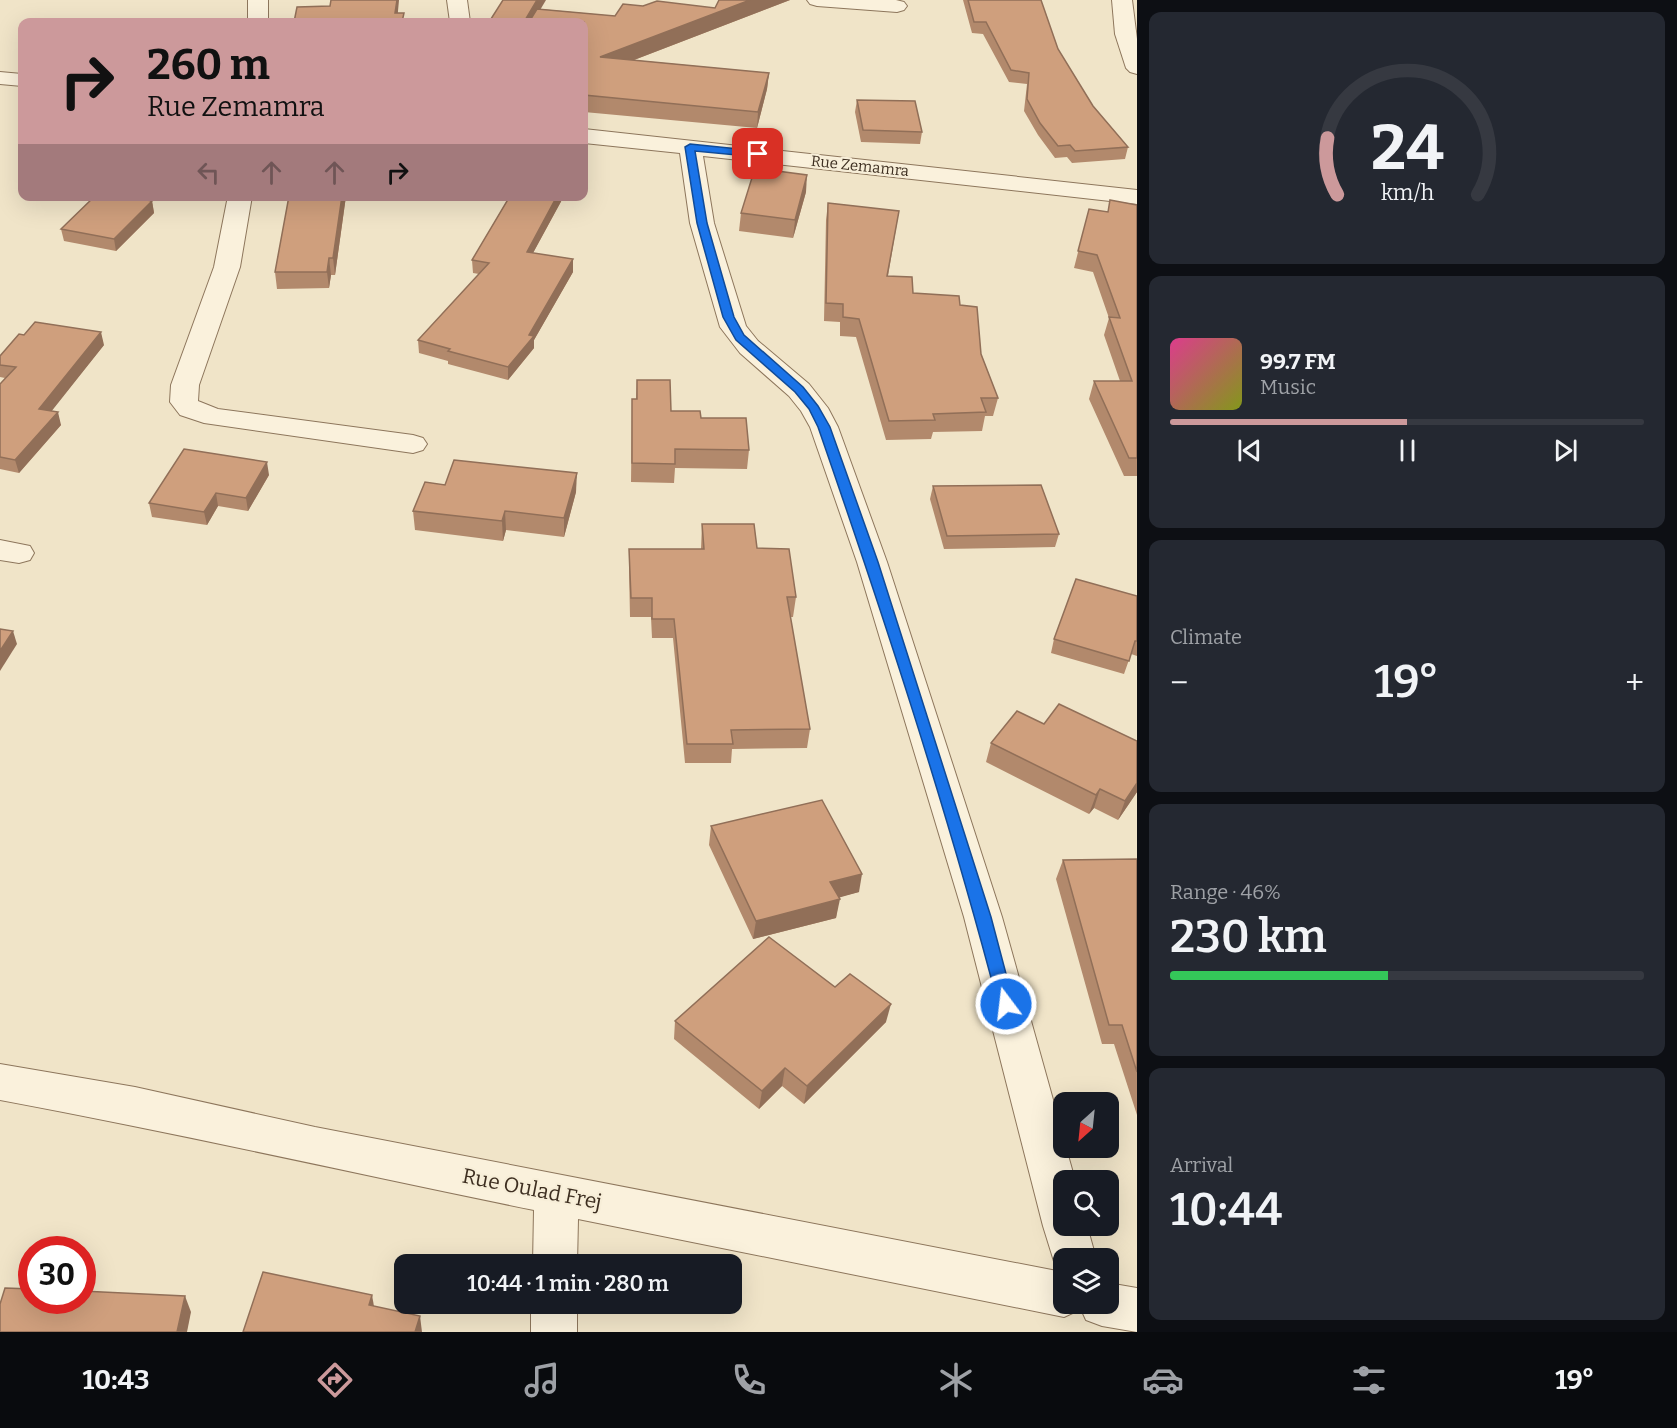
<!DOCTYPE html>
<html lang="en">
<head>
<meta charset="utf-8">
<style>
  body { margin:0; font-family:Bitter,serif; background:#242831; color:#f1f3f6; height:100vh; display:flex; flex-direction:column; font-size:22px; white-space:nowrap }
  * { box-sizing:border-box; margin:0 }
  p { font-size:20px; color:#9ea1a6 }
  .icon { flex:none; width:33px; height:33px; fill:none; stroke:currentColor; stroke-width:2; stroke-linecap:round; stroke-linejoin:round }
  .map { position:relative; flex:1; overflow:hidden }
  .sheet { display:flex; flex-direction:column; gap:12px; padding:12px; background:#0d0f14; width:540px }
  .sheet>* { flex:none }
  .top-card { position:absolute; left:18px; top:18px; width:570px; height:183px; border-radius:12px; box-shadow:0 6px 24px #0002; background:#cc999b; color:#111; overflow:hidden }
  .needle { width:39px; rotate:207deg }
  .controls { position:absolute; left:1053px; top:1092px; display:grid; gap:12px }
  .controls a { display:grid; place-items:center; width:66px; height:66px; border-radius:12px; background:#171b24; box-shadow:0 6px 24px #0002; font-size:30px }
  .speed { position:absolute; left:18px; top:1236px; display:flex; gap:12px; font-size:30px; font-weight:700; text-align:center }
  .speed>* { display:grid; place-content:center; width:78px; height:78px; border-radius:50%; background:#171b24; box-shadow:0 6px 24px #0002; line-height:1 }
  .speed .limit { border:9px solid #d22; background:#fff; color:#111 }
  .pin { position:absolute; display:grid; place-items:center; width:51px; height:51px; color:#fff; margin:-26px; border-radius:12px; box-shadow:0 3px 9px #0006 }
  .me { position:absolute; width:66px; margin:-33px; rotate:345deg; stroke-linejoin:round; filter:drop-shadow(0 0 4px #0008) }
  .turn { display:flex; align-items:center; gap:21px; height:126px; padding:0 30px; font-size:27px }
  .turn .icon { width:78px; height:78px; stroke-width:2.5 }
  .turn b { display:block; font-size:42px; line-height:51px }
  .lanes { display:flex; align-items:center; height:57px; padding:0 30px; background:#0003; justify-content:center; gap:30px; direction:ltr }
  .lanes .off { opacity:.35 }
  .big { font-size:45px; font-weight:600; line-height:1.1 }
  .sheet .card { flex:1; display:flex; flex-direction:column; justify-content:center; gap:9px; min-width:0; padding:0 21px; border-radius:12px; background:#242831 }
  .sheet .dial { align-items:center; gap:0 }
  .dial svg { height:156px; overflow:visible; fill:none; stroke:#363941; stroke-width:7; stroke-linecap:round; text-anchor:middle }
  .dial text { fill:#f1f3f6; stroke:none }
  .song { display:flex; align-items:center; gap:18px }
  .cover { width:72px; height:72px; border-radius:9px; background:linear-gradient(135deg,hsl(330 70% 55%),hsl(70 70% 35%)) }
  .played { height:6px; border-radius:3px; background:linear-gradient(90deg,#cc999b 50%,#363941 50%) }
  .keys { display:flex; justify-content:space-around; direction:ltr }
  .heat { display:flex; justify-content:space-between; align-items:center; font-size:33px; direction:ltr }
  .charge { height:9px; border-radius:4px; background:linear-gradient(90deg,#34c759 46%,#363941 0) }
  .trip { position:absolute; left:394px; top:1254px; width:348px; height:60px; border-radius:12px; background:#171b24; box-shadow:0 6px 24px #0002; font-weight:600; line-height:60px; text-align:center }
  .dock { display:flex; height:96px; justify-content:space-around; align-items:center; background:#090b0e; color:#9ea1a6 }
  .dock .icon { width:42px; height:42px }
  .dock .current { color:#cc999b }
  .dock b { font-size:27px; color:#f1f3f6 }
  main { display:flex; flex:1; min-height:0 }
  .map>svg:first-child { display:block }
</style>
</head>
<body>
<main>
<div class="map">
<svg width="1137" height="1332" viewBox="0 0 1137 1332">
  <rect width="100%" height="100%" fill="#f0e4c8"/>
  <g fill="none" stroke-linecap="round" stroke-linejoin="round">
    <!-- minor casing -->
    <g stroke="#8d765c" stroke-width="2">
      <g id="minor">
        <rect x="248" y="0" width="20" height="22"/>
        <polygon points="447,0 467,0 470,22 450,22"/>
        <polygon points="807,0 896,0 904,2 907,6 904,10 897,12 817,6 810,4"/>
        <polygon points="0,72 22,74 22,86 0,84"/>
        <path d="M584,129l553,61v14l-434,-48 11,67 32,103 12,15 51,43 19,24 10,19 49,135 115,355 62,222v9h2l9,32h-11v46h23l9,32h-32v46h44v-21l29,5v44l-35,-6 -16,-6 -5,-11 -17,8 -486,-98 -1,45h-44l1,-54c-178,-36 -355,-77 -534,-110v-36l135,23 180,40 742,144 -14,-45 -79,-309 -107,-355 -47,-135 -9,-16 -12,-15 -49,-43 -20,-26 -30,-104 -10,-70 -96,-10z"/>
        <polygon points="228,196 252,196 240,267 199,385 198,401 218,409 413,435 423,438 427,444 423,450 413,453 204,423 180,415 170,402 171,385 214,267"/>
        <polygon points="0,540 30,546 34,553 30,560 19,563 0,560"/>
        <rect x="531" y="1304" width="46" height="28"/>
      </g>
    </g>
    <!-- tertiary casing -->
    <g stroke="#8d765c" stroke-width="2">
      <polygon id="tertiary" points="1112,0 1132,0 1137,39 1137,74 1130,72 1126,68 1115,34"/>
    </g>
    <!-- minor -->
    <use href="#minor" fill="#faf1dc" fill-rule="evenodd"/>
    <!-- tertiary -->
    <use href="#tertiary" fill="#faf1dc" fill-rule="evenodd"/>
  </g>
  <!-- wall -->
  <g fill="#b2896c">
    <polygon points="719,0 790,0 634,60 769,73 767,89 757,128 584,112 584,22 489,22 541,9 615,16 643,6 715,8"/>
    <polygon points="963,0 1041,0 1058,49 1093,106 1128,147 1125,159 1072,163 1067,157 1055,158 1038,135 1024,111 1027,84 1009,82 983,34 972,33"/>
    <polygon points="857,100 922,132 920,144 861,142 855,112"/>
    <polygon points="806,192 793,238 739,231 741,213"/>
    <polygon points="289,196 346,196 335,275 331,275 329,288 277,289 275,272"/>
    <polygon points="510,196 564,196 533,253 573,259 573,272 534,340 534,348 508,380 448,364 448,361 419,353 418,340 479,274 473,273 472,260"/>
    <polygon points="152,201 154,213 116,251 64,241 61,229"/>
    <polygon points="828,203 899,211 888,276 913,293 960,305 981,354 998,398 993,416 985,416 982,431 933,432 931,439 886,440 856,337 840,336 840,322 824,321 826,220"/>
    <polygon points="1137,205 1137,476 1124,476 1089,399 1094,381 1120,381 1104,335 1109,318 1093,272 1074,268 1089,209 1108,212"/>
    <polygon points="104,345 51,411 61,425 19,473 0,469 0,384 5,378 0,377 0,356"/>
    <polygon points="637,380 671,411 701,418 749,450 747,469 675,468 674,483 631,482 632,399 636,399"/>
    <polygon points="269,475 248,511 218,506 207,525 152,517 149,503"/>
    <polygon points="445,485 576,492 564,537 506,530 503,541 415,530 413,511"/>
    <polygon points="933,486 1059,534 1055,547 944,549 930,499"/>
    <polygon points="702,524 757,548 796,597 793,617 790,617 810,729 807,748 732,749 731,763 685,763 673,638 652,638 651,617 630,617 629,568 629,549 701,549"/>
    <polygon points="1137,596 1137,656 1131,654 1124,674 1051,653 1054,639"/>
    <polygon points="1044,724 1137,741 1137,792 1118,820 1094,808 1089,814 986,762 991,743"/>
    <polygon points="711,826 859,892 839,897 836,918 753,939 709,845"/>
    <polygon points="1137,859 1137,1115 1114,1044 1102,1044 1056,879 1063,860"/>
    <polygon points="835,987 886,1022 804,1104 782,1086 759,1109 674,1039 675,1021"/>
  </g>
  <!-- shaded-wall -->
  <g fill="#916f58">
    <polygon points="397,0 399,0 397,22 395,13"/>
    <polygon points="537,0 546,0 533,22 524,22"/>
    <polygon points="750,0 790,0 600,73 600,57"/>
    <polygon points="769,73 767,89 757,128 758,112"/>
    <polygon points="807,175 806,192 793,238 795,220"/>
    <polygon points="342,196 346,196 335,275 333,258"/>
    <polygon points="557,196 564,196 527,264 527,252"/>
    <polygon points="152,201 154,213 116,251 114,239"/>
    <polygon points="329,258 331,275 329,288 327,272"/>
    <polygon points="573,259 573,272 534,340 534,348 508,380 508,367 529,335"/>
    <polygon points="101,332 104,345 43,422 39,409"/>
    <polygon points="58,412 61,425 19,473 15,460"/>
    <polygon points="267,462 269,475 248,511 246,498"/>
    <polygon points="577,473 576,492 564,537 564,518"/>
    <polygon points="216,493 218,506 207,525 204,512"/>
    <polygon points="505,511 506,530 503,541 502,521"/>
    <polygon points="13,631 17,644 0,671 0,651"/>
    <polygon points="1137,783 1137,792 1118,820 1125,801"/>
    <polygon points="1100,789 1094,808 1089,814 1096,795"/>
    <polygon points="862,874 859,892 827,901 830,882"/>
    <polygon points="840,899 836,918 753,939 756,921"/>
    <polygon points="891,1004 886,1022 804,1104 807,1086"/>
    <polygon points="785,1068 782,1086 759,1109 762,1091"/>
    <polygon points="372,1295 375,1312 369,1305"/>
    <polygon points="185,1296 191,1312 187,1332 177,1332"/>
    <polygon points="420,1316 422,1332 415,1332"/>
  </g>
  <!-- building -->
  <g fill="#cf9f7d" stroke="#916f58" stroke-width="1.5">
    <polygon points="331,0 397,0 395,13 404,13 402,22 294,22 297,7 330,6"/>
    <polygon points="503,0 537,0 524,22 489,22"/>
    <polygon points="719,0 750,0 600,57 769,73 758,112 584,95 584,22 529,22 537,9 615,16 623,4 643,6 657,1 715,8"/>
    <polygon points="968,0 1041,0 1058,49 1093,106 1128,147 1075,151 1070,145 1058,146 1040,123 1027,99 1029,73 1011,70 986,22 974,22"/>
    <polygon points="134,20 146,22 130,22"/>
    <polygon points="857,100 915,101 922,132 863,130"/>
    <polygon points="755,168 807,175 795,220 741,213"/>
    <polygon points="95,196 128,196 152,201 114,239 61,229"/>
    <polygon points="289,196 342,196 333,258 329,258 327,272 275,272"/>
    <polygon points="510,196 557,196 527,252 573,259 529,335 534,336 508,367 448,351 450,349 418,340 489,263 472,260"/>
    <polygon points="1110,200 1137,205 1137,458 1129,458 1094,381 1132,381 1109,317 1120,318 1097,255 1078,251 1089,209 1108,212"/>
    <polygon points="828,203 899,211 887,276 912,277 913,293 959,296 960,305 977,307 981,354 998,398 981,398 986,412 933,414 935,420 889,421 859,319 843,317 843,304 826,303"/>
    <polygon points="35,322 101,332 39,409 58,412 15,460 0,457 0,384 16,367 0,365 0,356 19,334 24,335"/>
    <polygon points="637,380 670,380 671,411 700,411 701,418 746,418 749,450 675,449 675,464 632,463 632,399 637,399"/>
    <polygon points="184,449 267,462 246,498 216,493 204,512 149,503"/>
    <polygon points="454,460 577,473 564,518 505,511 502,521 413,511 425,482 445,485"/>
    <polygon points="1041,485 1059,534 947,536 933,486"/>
    <polygon points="702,524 754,524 757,548 789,549 796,597 787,597 810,729 731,730 733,744 687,744 674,619 652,619 652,598 631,598 629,549 704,549"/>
    <polygon points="1076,579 1137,596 1137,641 1135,641 1129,661 1054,639"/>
    <polygon points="0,629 13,631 0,651"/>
    <polygon points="1059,704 1137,741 1137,783 1125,801 1100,789 1096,795 991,743 1017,711 1044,724"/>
    <polygon points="822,800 862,874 830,882 840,899 756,921 711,826"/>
    <polygon points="1137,859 1137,1072 1122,1025 1109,1025 1063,860"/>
    <polygon points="769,937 835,987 850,974 891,1004 807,1086 785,1068 762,1091 675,1021"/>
    <polygon points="263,1272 372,1295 369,1305 420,1316 415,1332 243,1332"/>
    <polygon points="5,1288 32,1289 32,1300 82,1300 82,1291 185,1296 177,1332 0,1332 0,1304"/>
  </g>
  <!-- route -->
  <path fill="#1a73e8" stroke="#114b97" stroke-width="1.5" d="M690,144l68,7 4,3 -4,3 -63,-6 12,72 27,94 10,18 59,52 15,19 12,21 48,135 113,355 23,87 -2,5 -6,2 -6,-2 -2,-5c-51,-195 -114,-387 -180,-577l-9,-18 -14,-17 -59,-52 -13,-23 -26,-94 -12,-76z"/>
  <g text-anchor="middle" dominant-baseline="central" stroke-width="4.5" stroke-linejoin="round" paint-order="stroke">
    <!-- far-street labels -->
    <g font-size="15" fill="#3d2e20" stroke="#f7eed8">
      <text transform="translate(860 166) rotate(6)">Rue Zemamra</text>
    </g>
    <!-- near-street labels -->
    <g font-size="21" fill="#3d2e20" stroke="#f7eed8">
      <text transform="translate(532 1189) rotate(11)">Rue Oulad Frej</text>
    </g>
  </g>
</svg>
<div class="controls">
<a><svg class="needle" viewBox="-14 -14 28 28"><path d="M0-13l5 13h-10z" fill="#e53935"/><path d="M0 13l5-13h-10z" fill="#9ea1a6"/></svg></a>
<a><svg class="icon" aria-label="search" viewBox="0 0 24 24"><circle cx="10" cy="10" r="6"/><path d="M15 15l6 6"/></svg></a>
<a><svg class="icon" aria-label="layers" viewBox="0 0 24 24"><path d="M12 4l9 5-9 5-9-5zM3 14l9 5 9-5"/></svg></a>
</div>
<div class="speed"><div class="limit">30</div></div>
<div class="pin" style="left:758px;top:154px;background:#d93025"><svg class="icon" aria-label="arrive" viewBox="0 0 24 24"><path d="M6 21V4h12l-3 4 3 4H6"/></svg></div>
<svg class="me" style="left:1006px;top:1004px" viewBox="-20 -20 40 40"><circle r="17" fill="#1a73e8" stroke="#fff" stroke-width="3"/><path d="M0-11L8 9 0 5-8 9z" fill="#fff"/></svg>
<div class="trip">10:44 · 1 min · 280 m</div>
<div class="top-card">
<div class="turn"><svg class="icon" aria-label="right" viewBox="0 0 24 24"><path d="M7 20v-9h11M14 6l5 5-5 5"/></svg><div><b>260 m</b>Rue Zemamra</div></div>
<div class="lanes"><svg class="icon off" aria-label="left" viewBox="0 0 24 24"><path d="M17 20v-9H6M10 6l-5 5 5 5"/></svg><svg class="icon off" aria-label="ahead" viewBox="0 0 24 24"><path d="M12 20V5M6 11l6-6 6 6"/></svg><svg class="icon off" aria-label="ahead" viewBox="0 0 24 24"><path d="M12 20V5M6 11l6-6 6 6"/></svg><svg class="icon" aria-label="right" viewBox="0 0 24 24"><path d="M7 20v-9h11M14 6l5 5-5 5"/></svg></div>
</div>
</div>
<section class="sheet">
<div class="card dial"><svg viewBox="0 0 100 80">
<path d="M14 69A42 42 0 1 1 86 69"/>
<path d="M14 69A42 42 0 0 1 9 40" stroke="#cc999b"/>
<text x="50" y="56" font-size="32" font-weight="700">24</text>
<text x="50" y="72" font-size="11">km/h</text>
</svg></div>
<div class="card">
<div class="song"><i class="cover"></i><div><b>99.7 FM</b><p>Music</p></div></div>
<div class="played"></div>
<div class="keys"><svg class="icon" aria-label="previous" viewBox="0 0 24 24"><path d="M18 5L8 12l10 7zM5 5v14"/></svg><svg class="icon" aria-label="pause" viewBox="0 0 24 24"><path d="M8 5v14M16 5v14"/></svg><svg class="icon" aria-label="next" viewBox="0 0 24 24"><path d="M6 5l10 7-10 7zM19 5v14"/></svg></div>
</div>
<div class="card"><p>Climate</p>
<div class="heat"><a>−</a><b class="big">19°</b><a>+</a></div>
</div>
<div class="card"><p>Range · 46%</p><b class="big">230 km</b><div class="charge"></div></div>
<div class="card"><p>Arrival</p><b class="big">10:44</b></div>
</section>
</main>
<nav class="dock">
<b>10:43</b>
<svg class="icon current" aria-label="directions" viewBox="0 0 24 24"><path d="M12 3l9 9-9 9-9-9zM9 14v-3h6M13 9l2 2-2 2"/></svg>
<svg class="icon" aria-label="music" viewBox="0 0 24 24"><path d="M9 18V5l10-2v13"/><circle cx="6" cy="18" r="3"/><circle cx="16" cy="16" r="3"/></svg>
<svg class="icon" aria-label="phone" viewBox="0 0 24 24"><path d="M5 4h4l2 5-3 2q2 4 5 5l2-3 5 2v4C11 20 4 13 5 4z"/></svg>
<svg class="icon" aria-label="climate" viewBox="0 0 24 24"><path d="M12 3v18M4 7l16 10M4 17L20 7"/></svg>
<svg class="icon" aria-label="car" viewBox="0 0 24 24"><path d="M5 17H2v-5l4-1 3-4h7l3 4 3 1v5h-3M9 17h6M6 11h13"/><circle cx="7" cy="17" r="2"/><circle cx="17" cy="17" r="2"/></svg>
<svg class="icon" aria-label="filters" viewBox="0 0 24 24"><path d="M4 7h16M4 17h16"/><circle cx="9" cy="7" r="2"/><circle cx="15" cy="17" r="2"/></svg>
<b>19°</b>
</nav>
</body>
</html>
